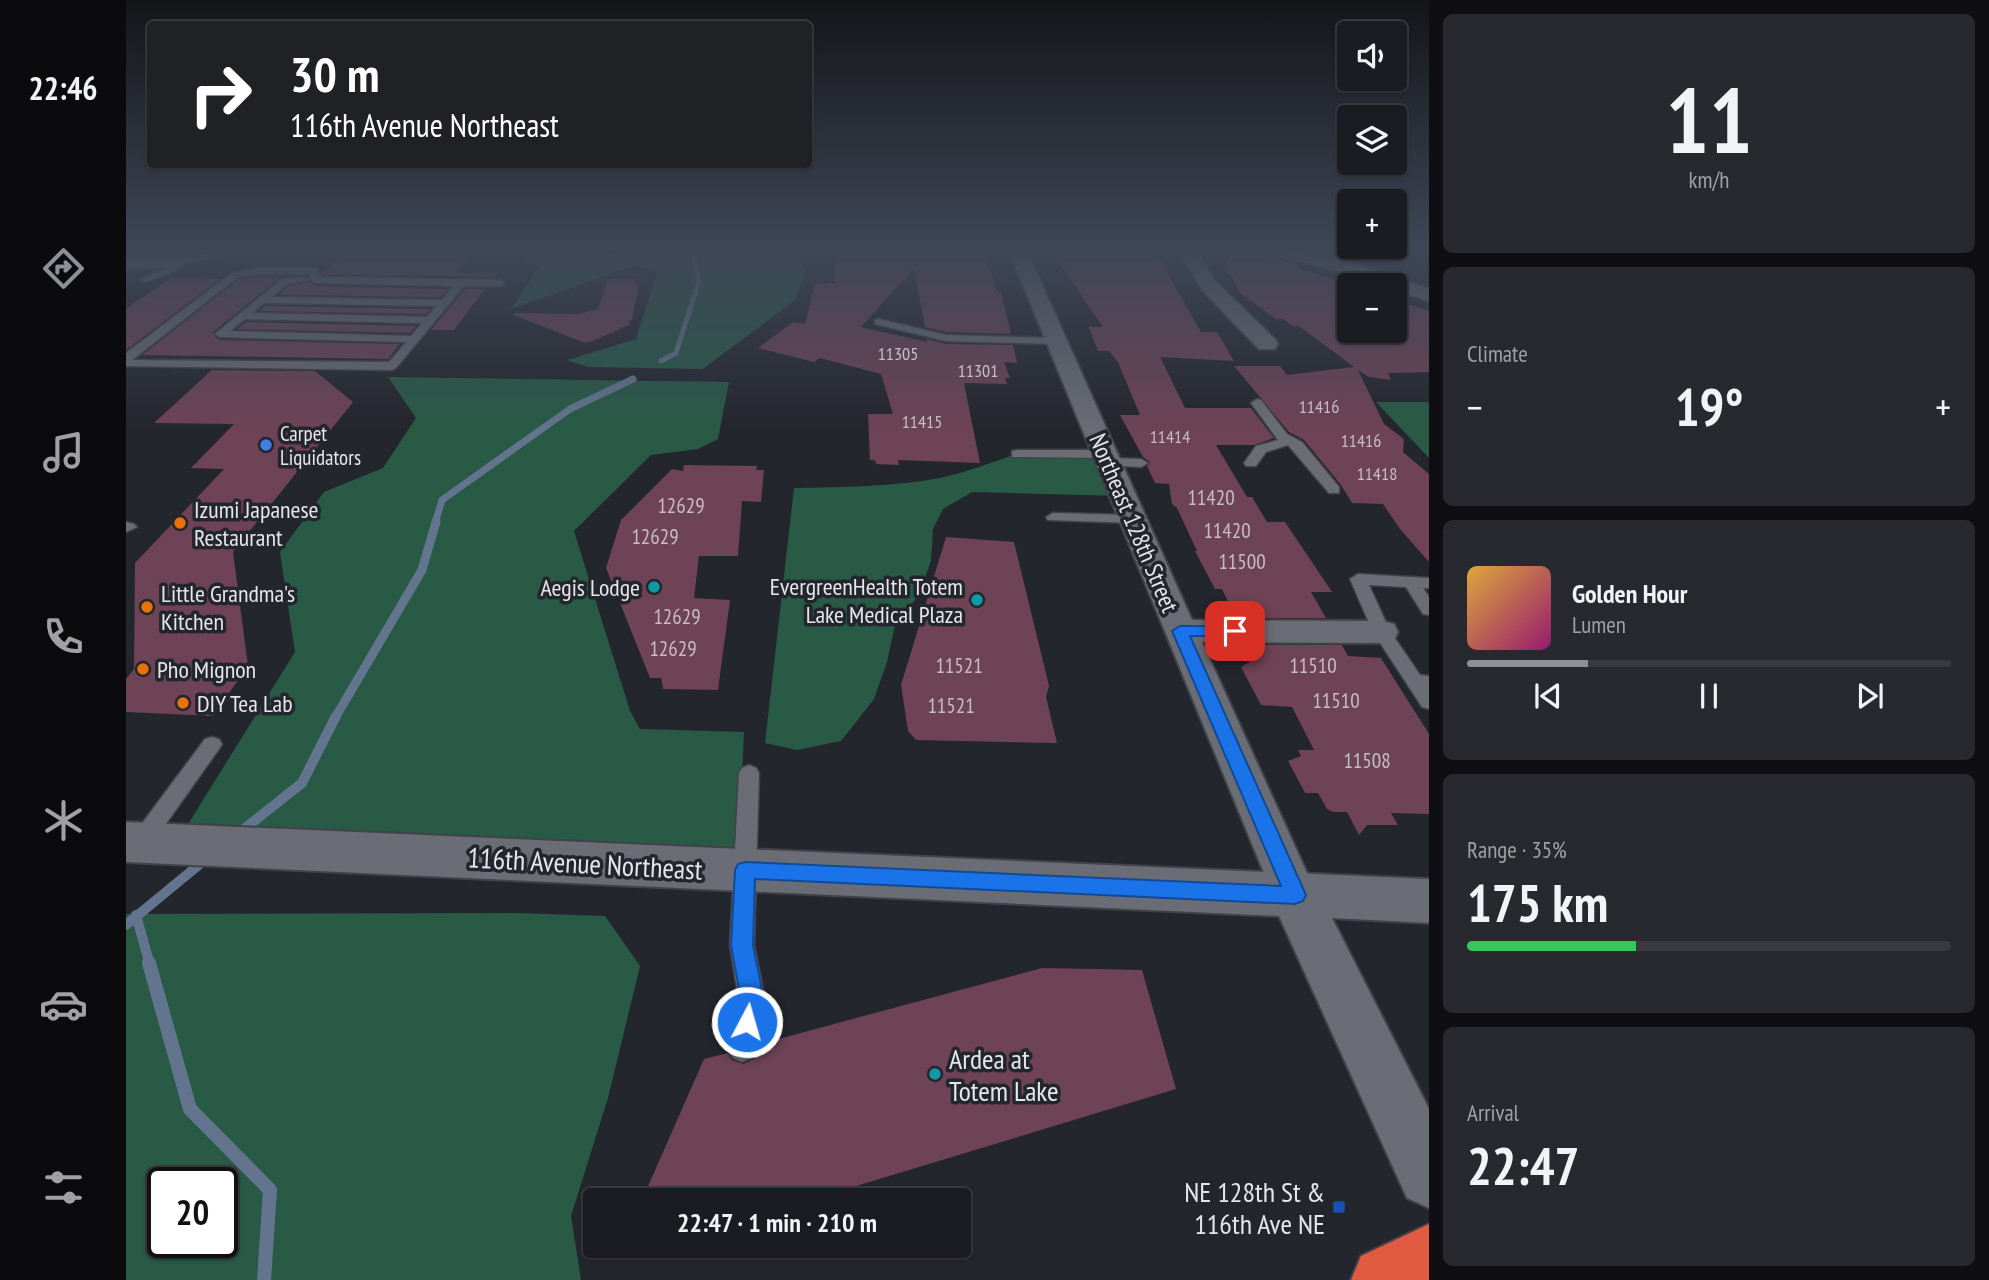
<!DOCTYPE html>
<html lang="en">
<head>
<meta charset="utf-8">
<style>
  body { margin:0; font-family:"PT Sans Narrow",sans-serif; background:#28292f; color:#f1f3f6; height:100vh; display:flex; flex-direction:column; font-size:26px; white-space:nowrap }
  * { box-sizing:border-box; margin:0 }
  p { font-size:23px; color:#a0a1a5 }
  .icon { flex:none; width:38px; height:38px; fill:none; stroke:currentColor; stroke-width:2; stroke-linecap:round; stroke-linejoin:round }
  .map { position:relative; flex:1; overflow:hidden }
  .drawer { display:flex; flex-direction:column; gap:14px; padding:14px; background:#0f0f13; width:560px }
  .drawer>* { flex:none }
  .hud { position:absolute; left:21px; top:21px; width:665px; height:147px; border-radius:7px; box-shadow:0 2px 5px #0004,0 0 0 2px #393a40; background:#202124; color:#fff; overflow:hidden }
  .fabs { position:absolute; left:1211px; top:21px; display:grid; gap:14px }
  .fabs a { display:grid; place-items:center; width:70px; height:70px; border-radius:7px; background:#1b1c22; box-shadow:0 2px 5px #0004,0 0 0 2px #393a40; font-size:35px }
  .speed { position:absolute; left:21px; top:1167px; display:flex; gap:14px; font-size:35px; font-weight:700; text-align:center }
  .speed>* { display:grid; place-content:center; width:91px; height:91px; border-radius:50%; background:#1b1c22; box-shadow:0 2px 5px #0004,0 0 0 2px #393a40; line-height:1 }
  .speed .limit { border:4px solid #111; border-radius:10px; background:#fff; color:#111 }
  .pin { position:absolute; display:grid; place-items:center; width:60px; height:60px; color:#fff; margin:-30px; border-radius:14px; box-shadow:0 4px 10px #0006 }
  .me { position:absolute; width:77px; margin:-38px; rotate:6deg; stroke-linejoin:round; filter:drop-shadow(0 0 5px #0008) }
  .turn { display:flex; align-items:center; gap:24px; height:147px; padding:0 28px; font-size:32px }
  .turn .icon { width:91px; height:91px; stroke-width:2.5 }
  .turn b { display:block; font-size:49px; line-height:60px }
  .big { font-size:52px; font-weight:700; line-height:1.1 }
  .drawer .tile { flex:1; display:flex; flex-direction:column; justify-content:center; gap:10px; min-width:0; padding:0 24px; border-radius:10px; background:#28292f }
  .drawer .dial { align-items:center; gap:0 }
  .dial b { font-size:91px; line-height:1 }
  .song { display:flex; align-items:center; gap:21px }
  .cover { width:84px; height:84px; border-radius:10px; background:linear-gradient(135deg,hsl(40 70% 55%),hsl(320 70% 35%)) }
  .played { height:7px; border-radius:4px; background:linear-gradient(90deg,#8c9099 25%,#393a40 25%) }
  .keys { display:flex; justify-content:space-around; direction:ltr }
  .heat { display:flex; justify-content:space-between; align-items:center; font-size:38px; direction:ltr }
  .charge { height:10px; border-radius:5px; background:linear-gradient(90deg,#34c759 35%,#393a40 0) }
  .trip { position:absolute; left:457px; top:1188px; width:388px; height:70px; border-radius:7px; background:#1b1c22; box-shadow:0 2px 5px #0004,0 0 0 2px #393a40; font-weight:700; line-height:70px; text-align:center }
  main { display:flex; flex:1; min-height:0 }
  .menu { display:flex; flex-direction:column; width:126px; justify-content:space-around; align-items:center; background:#0b0b0e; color:#a0a1a5 }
  .menu .icon { width:49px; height:49px }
  .menu .active { color:#8c9099 }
  .menu b { font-size:32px; color:#f1f3f6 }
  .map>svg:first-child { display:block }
</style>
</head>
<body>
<main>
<nav class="menu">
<b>22:46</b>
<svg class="icon active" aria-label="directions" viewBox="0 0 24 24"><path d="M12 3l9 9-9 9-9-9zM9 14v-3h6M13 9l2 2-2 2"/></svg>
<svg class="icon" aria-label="music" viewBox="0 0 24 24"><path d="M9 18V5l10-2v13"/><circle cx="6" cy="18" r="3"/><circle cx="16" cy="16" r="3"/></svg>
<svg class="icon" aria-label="phone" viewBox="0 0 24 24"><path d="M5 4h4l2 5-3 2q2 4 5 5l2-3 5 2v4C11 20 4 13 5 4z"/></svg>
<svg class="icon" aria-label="climate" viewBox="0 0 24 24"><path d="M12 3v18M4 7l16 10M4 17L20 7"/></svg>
<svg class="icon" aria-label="car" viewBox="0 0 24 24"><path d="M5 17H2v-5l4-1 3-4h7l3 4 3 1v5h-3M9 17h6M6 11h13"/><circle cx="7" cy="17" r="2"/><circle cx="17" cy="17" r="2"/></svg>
<svg class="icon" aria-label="filters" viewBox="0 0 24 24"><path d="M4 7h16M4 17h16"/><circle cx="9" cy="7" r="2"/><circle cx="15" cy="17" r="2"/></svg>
</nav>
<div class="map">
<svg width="1303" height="1280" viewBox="0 0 1303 1280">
  <rect width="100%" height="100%" fill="#24262d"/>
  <!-- forest -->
  <g fill="#285a46" fill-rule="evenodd">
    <polygon points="405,251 450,251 468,260 496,251 669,251 680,271 669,300 577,369 462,367 441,360 510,339 531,272 510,265 385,309 414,265 396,264"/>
    <polygon points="262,377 603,382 592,439 572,449 525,455 448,531 504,711 514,729 618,732 612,870 49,845 169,652 154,552 198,492 257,468 290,418"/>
    <polygon points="1250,402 1303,402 1303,458"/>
    <path d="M891,454l89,1 17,41 -151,-4 -29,17 -10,20 -2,32 -12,34 -24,30 -8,37 -13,37 -33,42 -44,9 -32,-7 29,-255c50,-1 97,-1 146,-10 25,-5 52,-16 77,-24z"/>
    <path d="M391,913l88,3 35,50 -32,132 -37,118 10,64h-455v-366zM96,1183v59h-59v-59z"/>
  </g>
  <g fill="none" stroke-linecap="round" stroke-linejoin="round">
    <!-- stream-far4 -->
    <polyline stroke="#63758e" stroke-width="5" points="535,361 550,353 573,281 566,251"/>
    <!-- stream-far3 -->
    <polyline stroke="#63758e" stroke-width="7" points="309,523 316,500 444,409 507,379"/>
    <!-- stream-far2 -->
    <polyline stroke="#63758e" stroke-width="9" points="209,718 296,570 310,522"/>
    <!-- stream-far1 -->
    <g stroke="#63758e" stroke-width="10">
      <polyline points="113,833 176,783 210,716"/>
      <polyline points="10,915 24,965"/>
      <polyline points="0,925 80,859"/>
    </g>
    <!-- stream -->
    <polyline stroke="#63758e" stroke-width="14" points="23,963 64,1109 144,1190 138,1280"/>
  </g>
  <!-- building -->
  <g fill="#6d4355">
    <polygon points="222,251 347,251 329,273 371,273 368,277 196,274"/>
    <polygon points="717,251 857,251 872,292 875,292 885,334 820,332 799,327 788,268 735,327 801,342 801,339 820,344 887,345 891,363 878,362 884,378 879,378 881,384 838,383 854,463 772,460 773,465 750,464 749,460 744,460 742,414 767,414 755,374 694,358 688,362 632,348 667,322 679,324 689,284 709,283 709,264"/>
    <polygon points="925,251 1029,251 1075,332 1091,332 1108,361 1034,357 1059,408 1125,408 1148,438 1128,445 1090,445 1121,497 1126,497 1141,522 1159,522 1206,592 1185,592 1200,618 1110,618 1096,589 1089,589 1069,551 1071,551 1051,508 1046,504 1043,484 1029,483 1021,466 1024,462 1017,457 994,415 1014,415 992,362 983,351 972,351 963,327 977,327"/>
    <polygon points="1105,251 1140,251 1145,258 1172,264 1171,268 1224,285 1223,331 1269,331 1269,300 1303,311 1303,372 1262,373 1265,380 1243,377 1232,370 1258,424 1278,439 1277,452 1303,474 1303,562 1274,529 1257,504 1226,503 1215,485 1178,440 1163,432 1108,366 1154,366 1161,375 1228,367 1173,326 1168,327 1157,319 1150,319 1114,293 1105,276 1098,271"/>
    <polygon points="130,277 155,277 87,332 88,336 94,340 274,344 262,359 16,355 113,279"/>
    <polygon points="44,278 94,279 0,350 0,309"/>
    <polygon points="482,279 509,279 508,282 513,284 506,320 501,322 505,324 467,341 459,343 388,315 388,313 452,314 472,309"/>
    <polygon points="184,282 190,286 322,289 315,297 153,295 163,286"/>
    <polygon points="339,289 359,289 328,330 305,330"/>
    <polygon points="139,306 305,309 300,314 133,311"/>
    <polygon points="120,322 290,326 284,333 111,329"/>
    <polygon points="86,370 189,371 227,402 107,552 122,666 87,716 0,712 0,679 8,669 9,563 98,469 65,468 108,424 28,423"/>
    <polygon points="558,465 631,466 630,470 638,470 635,502 616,501 612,556 573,556 568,598 604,600 592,690 537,689 535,678 524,678 480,568 495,520 546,469 557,471"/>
    <polygon points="820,537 888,542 923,686 920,697 931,743 790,740 782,731 775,685"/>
    <polygon points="1124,645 1216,645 1222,656 1255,658 1303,734 1303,814 1265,813 1272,825 1241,825 1233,835 1221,812 1207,812 1201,809 1192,793 1179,793 1162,761 1175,756 1172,750 1188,750 1166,707 1135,705 1115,667 1127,660 1122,651"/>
    <polygon points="916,968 1016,970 1050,1089 684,1200 516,1200 578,1059 602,1053 606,1060 617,1064 628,1059 630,1045"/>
  </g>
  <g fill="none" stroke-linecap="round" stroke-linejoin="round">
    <!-- lane casing -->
    <g stroke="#414348" stroke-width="3">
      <g id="lane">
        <polygon points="95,251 100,254 98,256 53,265 49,271 19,282 14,279 42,267 46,261"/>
        <path d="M130,268h58l3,1 3,8 180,3 5,3 -5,3h-36l-68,82 -4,2 -266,-4v-13l106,-80zM130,274h54l1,6 5,3 137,3 -11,14 -170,-3 16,-13 21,-4 -5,-3 -22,2 -67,55 5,3 186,5 -17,20 -257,-2 106,-83zM138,303l172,3 -9,11 -175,-4zM119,319l177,4 -11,13 -181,-5z"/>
        <polygon points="753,319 820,335 932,338 938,341 932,344 820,341 749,324 749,320"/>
        <polygon points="1131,399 1135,400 1161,434 1176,442 1213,487 1213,493 1203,493 1162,445 1140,452 1130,466 1120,466 1118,463 1130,446 1152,440 1125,403"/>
        <polygon points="891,450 980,450 987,454 980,458 886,457 886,451"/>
        <polygon points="983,458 1015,459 1022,463 1015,467 978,465 976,462"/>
        <polygon points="927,513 1007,515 1014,519 1007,523 922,520 920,517"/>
        <polygon points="0,522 8,524 11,527 0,532"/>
        <polygon points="1232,574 1303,578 1303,588 1297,588 1303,597 1303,615 1297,614 1280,587 1243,585 1264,631 1294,675 1303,676 1303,709 1296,707 1247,632 1224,579"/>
        <polygon points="86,737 93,739 96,744 93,749 22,849 14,852 6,849 3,843 6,837 79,739"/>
        <polygon points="623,765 630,768 633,773 628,945 638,995 625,1058 616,1062 607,1058 603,1049 612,995 604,945 613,773 616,768"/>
      </g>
    </g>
    <!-- street casing -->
    <g stroke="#414348" stroke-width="4">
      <g id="street">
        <polygon points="883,251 901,251 1066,620 1256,621 1268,624 1272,632 1268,640 1256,643 1076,642 1191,895 1184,908 1169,914 1154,908 1147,895"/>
        <polygon points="1052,251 1070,251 1091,283 1149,339 1152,344 1149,349 1133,349 1077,291"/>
        <path d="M1143,251c55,-1 108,20 160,38v12l-34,-11v-5h-13l-35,-12 -75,-18z"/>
        <polygon points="49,258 55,259 58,263 55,267 0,269 0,259"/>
      </g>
    </g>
    <!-- secondary casing -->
    <g stroke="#414348" stroke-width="4">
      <polygon id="secondary" points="0,822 1303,879 1303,923 1206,918 1303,1109 1303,1208 1281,1198 1153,916 0,862"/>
    </g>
    <!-- highway casing -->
    <g stroke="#414348" stroke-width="4">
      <polygon id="highway" points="1303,1224 1303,1280 1225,1280 1235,1256"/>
    </g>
    <!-- lane -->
    <use href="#lane" fill="#6a6d75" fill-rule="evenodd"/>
    <!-- street -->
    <use href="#street" fill="#6a6d75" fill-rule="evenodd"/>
    <!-- secondary -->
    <use href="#secondary" fill="#6a6d75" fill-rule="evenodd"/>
    <!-- highway -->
    <use href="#highway" fill="#e15a42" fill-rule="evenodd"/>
  </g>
  <!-- sky -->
  <linearGradient id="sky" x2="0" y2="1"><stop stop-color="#141519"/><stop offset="0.58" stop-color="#3f4757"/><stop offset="1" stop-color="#3f4757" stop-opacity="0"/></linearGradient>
  <rect width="1303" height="430" fill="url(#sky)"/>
  <!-- route -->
  <polygon fill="#1a73e8" stroke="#114b97" stroke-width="2" points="1054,626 1109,626 1117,631 1109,636 1064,636 1180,895 1177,901 1169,904 629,879 627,945 637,995 629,1030 621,1033 612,1030 609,1022 614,995 605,945 609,870 612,864 619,862 1155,886 1046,631"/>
  <!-- markers -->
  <circle fill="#3f7fe0" stroke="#24262d" stroke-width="2.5" cx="140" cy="445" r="7"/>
  <g fill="#e8710a" stroke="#24262d" stroke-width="2.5">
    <circle cx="54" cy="523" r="7"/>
    <circle cx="21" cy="607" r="7"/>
    <circle cx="17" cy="669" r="7"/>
    <circle cx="57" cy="703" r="7"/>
  </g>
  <g fill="#0f9aa8" stroke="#24262d" stroke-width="2.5">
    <circle cx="528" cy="587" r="7"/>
    <circle cx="851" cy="600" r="7"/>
    <circle cx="809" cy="1074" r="7"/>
  </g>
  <rect fill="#1a4fb4" stroke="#24262d" stroke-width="2.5" x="1206" y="1200" width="14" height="14" rx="3.5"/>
  <g text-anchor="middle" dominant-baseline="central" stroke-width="7" stroke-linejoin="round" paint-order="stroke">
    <!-- far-number labels -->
    <g font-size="18" fill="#c6bdc6">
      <text x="772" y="353">11305</text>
      <text x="852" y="370">11301</text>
      <text x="1193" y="406">11416</text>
      <text x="796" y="421">11415</text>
      <text x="1044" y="436">11414</text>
      <text x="1235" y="440">11416</text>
      <text x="1251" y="473">11418</text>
    </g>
    <!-- far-poi labels -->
    <g font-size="21" fill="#e4e6eb" stroke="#24262d" text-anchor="start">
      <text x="154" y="433">Carpet<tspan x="154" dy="24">Liquidators</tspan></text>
    </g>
    <!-- number labels -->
    <g font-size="21" fill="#c6bdc6">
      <text x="1085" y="497">11420</text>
      <text x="555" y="505">12629</text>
      <text x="1101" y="530">11420</text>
      <text x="529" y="536">12629</text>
      <text x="1116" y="561">11500</text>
      <text x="551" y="616">12629</text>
      <text x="547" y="648">12629</text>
      <text x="833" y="665">11521</text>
      <text x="1187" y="665">11510</text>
      <text x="1210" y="700">11510</text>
      <text x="825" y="705">11521</text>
      <text x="1241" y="760">11508</text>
    </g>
    <!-- poi labels -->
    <g font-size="24" fill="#e4e6eb" stroke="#24262d" text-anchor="start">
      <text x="68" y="509">Izumi Japanese<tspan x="68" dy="28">Restaurant</tspan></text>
      <text x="837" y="586" text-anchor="end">EvergreenHealth Totem<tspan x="837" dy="28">Lake Medical Plaza</tspan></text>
      <text x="514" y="587" text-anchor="end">Aegis Lodge</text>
      <text x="35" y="593">Little Grandma's<tspan x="35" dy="28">Kitchen</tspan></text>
      <text x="31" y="669">Pho Mignon</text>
      <text x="71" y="703">DIY Tea Lab</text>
    </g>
    <!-- street labels -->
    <g font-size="24" fill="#e4e6eb" stroke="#24262d">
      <text transform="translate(1008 523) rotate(67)">Northeast 128th Street</text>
    </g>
    <!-- near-street labels -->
    <g font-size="28" fill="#e4e6eb" stroke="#24262d">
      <text transform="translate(459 863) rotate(3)">116th Avenue Northeast</text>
    </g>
    <!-- near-poi labels -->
    <g font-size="28" fill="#e4e6eb" stroke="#24262d" text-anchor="start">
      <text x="823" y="1058">Ardea at<tspan x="823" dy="32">Totem Lake</tspan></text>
      <text x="1199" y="1191" text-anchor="end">NE 128th St &amp;<tspan x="1199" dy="32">116th Ave NE</tspan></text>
    </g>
  </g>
</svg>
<div class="fabs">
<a><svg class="icon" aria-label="sound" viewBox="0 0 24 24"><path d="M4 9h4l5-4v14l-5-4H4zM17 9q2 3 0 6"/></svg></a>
<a><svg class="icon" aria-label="layers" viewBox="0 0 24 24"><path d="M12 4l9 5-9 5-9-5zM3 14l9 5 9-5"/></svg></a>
<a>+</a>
<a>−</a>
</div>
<div class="speed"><div class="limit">20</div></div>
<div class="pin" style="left:1109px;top:631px;background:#d93025"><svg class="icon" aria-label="arrive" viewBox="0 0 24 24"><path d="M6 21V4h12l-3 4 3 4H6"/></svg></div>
<svg class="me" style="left:621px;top:1022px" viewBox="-20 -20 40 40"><circle r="17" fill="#1a73e8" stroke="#fff" stroke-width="3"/><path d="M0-11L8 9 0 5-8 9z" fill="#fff"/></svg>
<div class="trip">22:47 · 1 min · 210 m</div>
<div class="hud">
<div class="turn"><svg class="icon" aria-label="right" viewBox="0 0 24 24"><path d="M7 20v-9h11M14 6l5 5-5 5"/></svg><div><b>30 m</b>116th Avenue Northeast</div></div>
</div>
</div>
<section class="drawer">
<div class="tile dial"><b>11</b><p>km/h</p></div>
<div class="tile"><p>Climate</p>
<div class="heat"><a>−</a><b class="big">19°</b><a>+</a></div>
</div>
<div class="tile">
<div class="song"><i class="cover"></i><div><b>Golden Hour</b><p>Lumen</p></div></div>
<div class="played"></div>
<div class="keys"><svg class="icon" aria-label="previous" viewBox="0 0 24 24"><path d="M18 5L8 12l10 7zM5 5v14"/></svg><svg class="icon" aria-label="pause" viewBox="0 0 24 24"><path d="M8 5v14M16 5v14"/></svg><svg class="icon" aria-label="next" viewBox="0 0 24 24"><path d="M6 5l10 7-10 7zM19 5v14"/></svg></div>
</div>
<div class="tile"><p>Range · 35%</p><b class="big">175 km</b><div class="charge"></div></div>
<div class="tile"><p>Arrival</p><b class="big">22:47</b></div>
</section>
</main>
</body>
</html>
